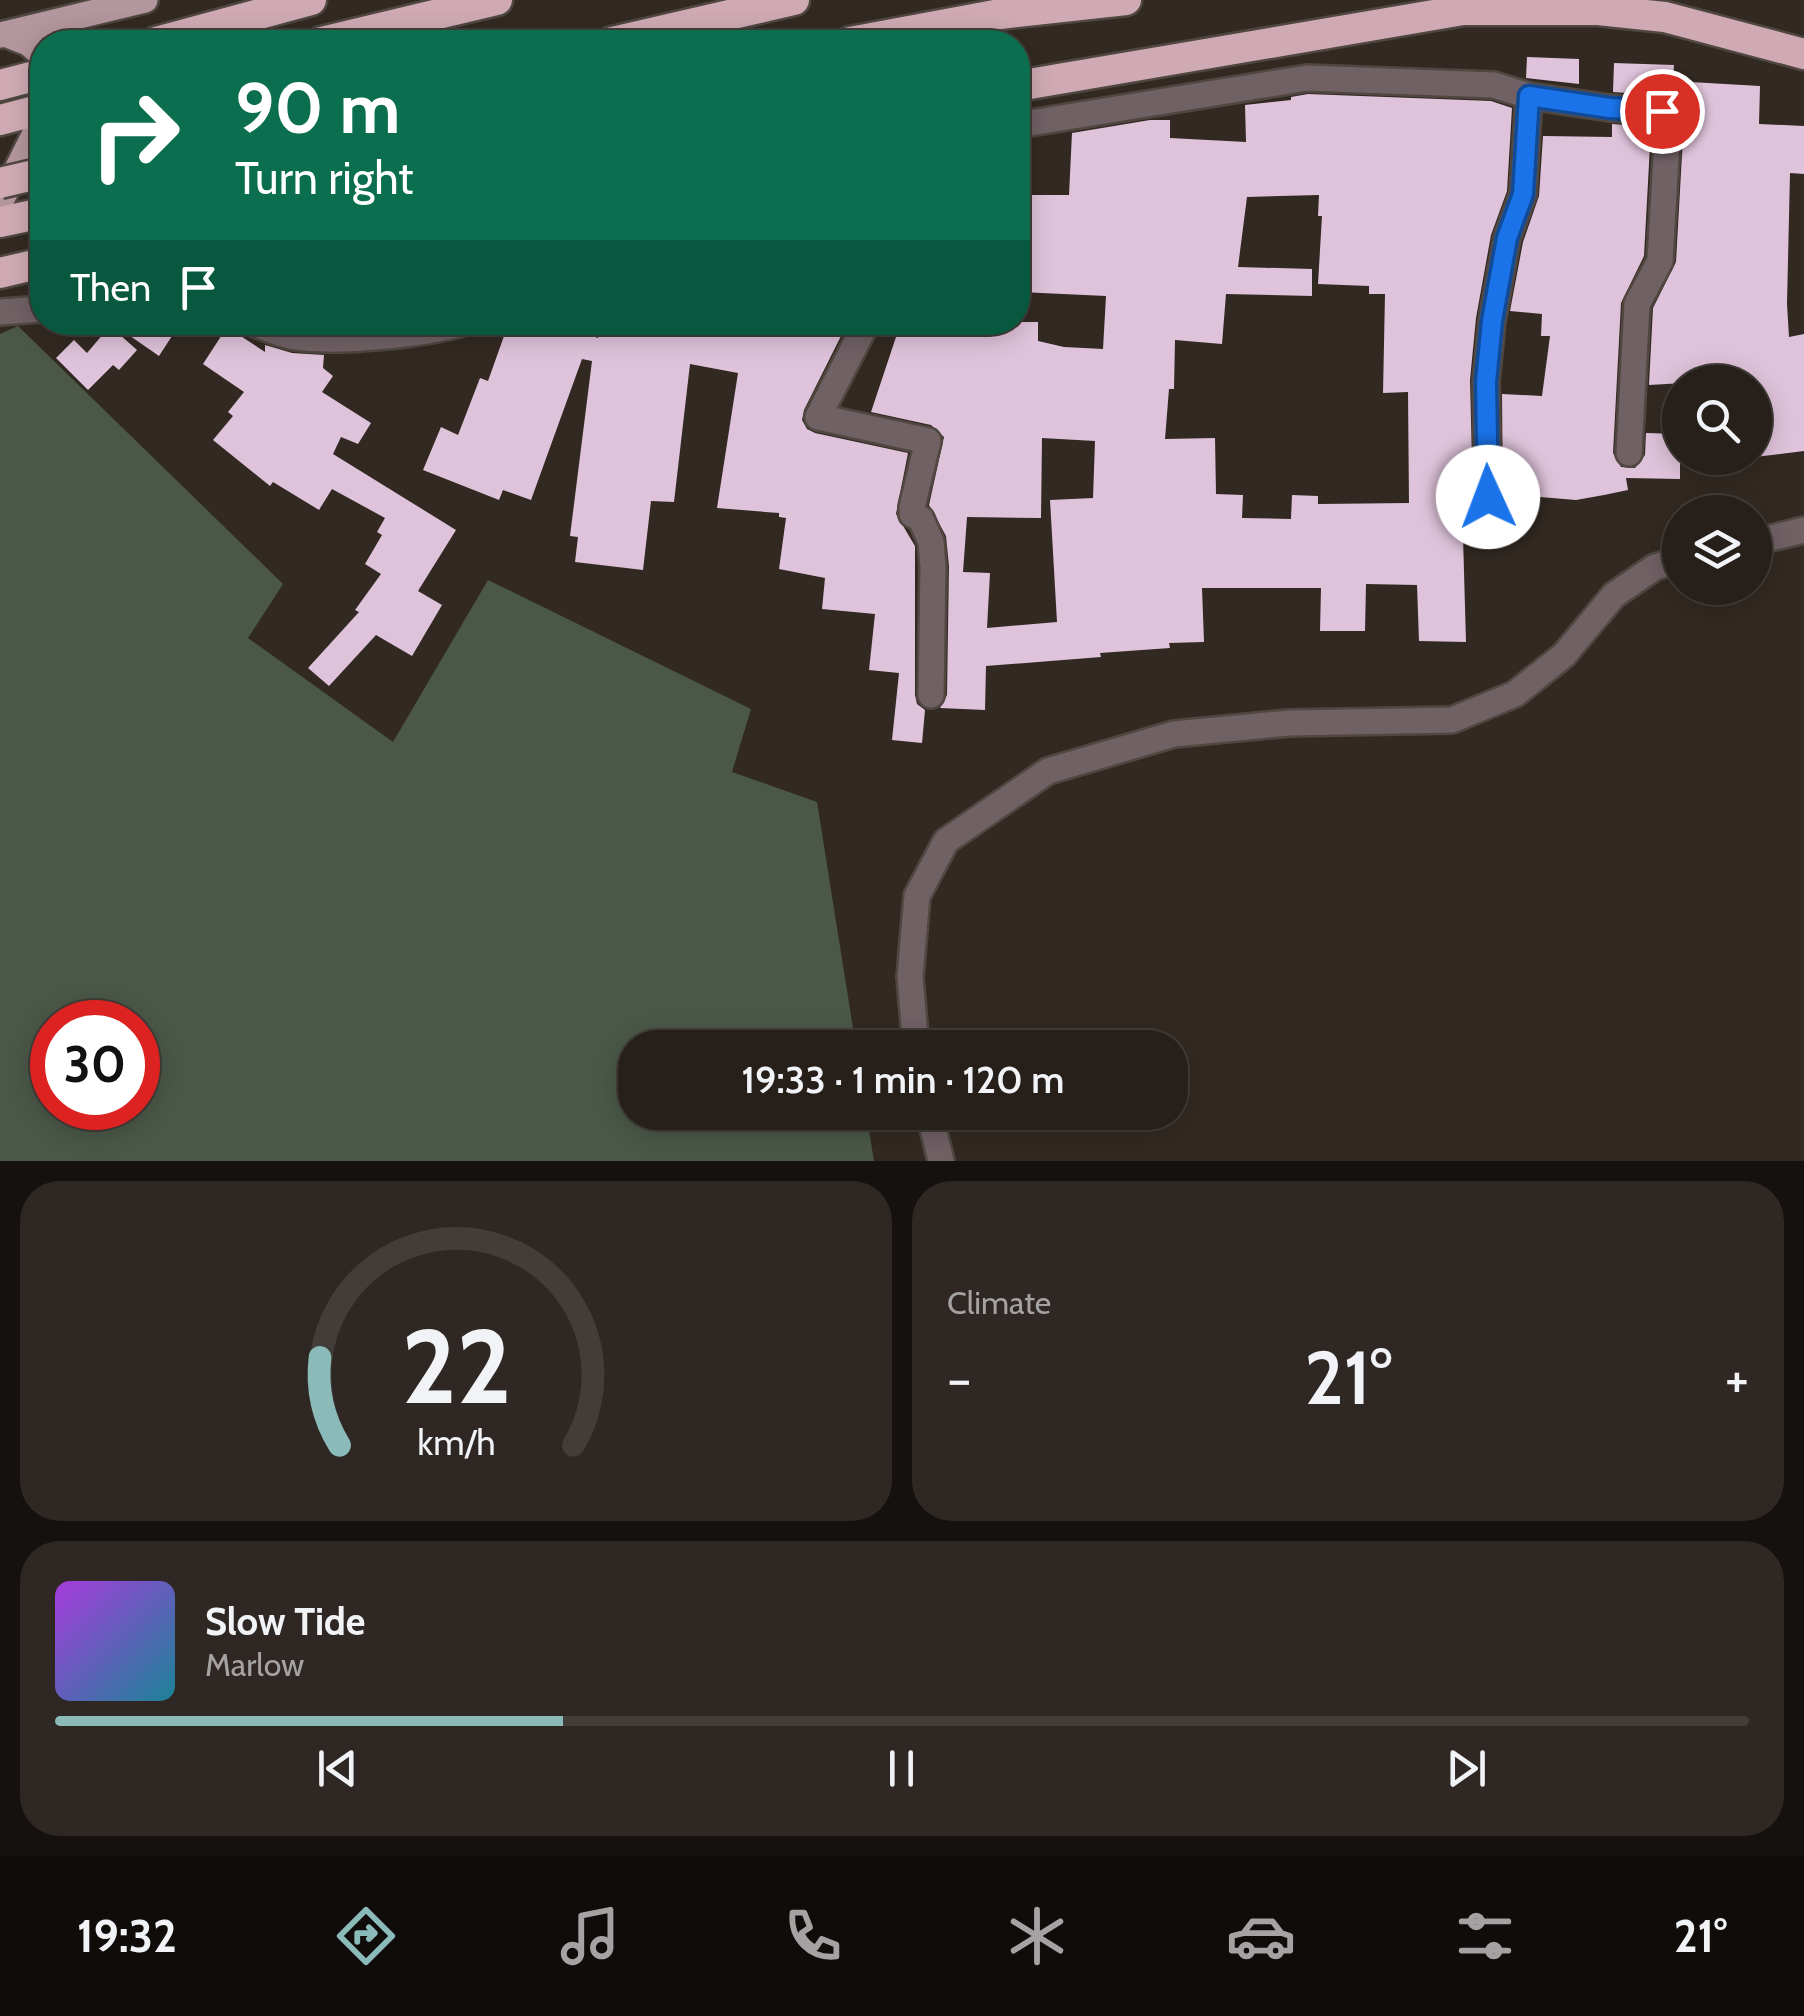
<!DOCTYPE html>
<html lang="en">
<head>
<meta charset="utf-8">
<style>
  body { margin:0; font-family:Cabin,sans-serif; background:#2e2723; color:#f1f3f6; height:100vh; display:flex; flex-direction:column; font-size:38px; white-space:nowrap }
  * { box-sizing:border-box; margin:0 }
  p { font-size:32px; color:#a4a2a2 }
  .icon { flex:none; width:55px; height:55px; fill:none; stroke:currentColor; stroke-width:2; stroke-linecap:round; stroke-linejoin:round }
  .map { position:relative; height:1161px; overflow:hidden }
  .sheet { display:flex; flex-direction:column; gap:20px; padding:20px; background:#15110e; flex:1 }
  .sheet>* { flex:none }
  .guide { position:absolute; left:30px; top:30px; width:1000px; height:305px; border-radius:40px; box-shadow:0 5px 25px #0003,0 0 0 2px #423d39; background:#0b6e4f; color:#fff; overflow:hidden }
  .tools { position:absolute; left:1662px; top:365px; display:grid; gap:20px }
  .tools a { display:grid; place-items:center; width:110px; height:110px; border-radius:50%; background:#261f1a; box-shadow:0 5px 25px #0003,0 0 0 2px #423d39; font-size:50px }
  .speed { position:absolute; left:30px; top:1000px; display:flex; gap:20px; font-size:50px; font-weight:700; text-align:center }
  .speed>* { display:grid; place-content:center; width:130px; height:130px; border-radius:50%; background:#261f1a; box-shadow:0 5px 25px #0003,0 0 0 2px #423d39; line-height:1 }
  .speed .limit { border:15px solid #d22; background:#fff; color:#111 }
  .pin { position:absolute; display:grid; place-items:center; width:85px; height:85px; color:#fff; margin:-42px; border:5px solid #fff; border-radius:50%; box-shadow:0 2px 10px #0007 }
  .me { position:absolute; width:110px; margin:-55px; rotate:358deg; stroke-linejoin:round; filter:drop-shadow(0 0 8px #0008) }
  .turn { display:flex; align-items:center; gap:35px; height:210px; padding:0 40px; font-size:45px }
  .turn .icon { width:130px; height:130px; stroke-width:2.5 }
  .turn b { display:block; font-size:70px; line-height:85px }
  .then { display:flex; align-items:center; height:95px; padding:0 40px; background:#0003; gap:20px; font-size:38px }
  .big { font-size:75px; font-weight:600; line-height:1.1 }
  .sheet .card { flex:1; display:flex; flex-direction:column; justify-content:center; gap:15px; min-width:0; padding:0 35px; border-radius:40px; background:#2e2723 }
  .sheet .dial { align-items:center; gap:0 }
  .dial svg { height:260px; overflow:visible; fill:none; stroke:#423d39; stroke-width:7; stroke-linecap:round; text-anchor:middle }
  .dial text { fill:#f1f3f6; stroke:none }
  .song { display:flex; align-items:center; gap:30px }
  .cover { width:120px; height:120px; border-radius:15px; background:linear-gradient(135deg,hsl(280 70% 55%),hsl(190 70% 35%)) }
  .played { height:10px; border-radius:5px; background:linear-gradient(90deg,#8bbbb9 30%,#423d39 30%) }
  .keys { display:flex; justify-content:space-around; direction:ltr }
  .heat { display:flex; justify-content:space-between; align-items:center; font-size:55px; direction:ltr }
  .sheet .tiles { flex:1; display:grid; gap:20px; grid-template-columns:1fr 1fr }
  .card:last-child { grid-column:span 2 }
  .trip { position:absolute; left:618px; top:1030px; width:570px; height:100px; border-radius:40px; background:#261f1a; box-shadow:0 5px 25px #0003,0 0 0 2px #423d39; font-weight:600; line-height:100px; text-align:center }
  .tabs { display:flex; height:160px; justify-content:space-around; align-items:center; background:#0f0c0a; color:#a4a2a2 }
  .tabs .icon { width:70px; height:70px }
  .tabs .on { color:#8bbbb9 }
  .tabs b { font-size:45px; color:#f1f3f6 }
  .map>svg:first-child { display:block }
</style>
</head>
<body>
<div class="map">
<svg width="1804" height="1161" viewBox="0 0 1804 1161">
  <rect width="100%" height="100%" fill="#322922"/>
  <!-- green -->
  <path fill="#4b5848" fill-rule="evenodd" d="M18,326l265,258 -35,54 145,104 95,-162 263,129 -19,63 85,30 39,245 -221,1v64l231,1 8,48h-874v-827zM52,1022h86v86h-86z"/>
  <!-- building -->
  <g fill="#dfc3da" fill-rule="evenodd">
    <polygon points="1527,57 1579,59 1579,84 1526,78"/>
    <polygon points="1614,63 1674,65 1673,81 1760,86 1759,124 1804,126 1804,174 1790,173 1787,304 1789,337 1804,334 1804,451 1755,457 1755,379 1649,385 1653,308 1676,262 1684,119 1676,100 1667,96 1613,92"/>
    <path d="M1308,94l183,7 21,7 -5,83 -16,44 -15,83 -6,62 3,121h-11l4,141 -47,-1 -2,-56 -51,-1 -1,47h-45l1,-43h-119l2,54 -35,1 1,5 -70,5 1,4 -115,9 -1,44 -45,-2 7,-13 2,-129 -3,-30 -17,-31 15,-68 -13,-12 -60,-13 30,-90h137v19l26,6 39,2 3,-53 -86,-4 -2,-97h51l3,-62 78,-13h20v18l76,4 -1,-37 46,-5v-3zM1319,195l-1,21h4l-4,68 51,2v8h16l-2,99 25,-1 1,111 -91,1v-8l-26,-1 -1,24 -49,-1 1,-23 -27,-1 -1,-56 -50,1 4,-50h5l1,-49 47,4 4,-50 86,2v-27l-74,-2 9,-70zM1042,438l53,3 -2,57 -43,2 7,122 -70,6 3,-55 -27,-1 4,-55 74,1z"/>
    <polygon points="1612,124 1651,127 1644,256 1621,303 1613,453 1621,467 1635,468 1645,455 1646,433 1680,434 1680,479 1626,478 1628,490 1604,495 1576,500 1528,496 1528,503 1503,502 1502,394 1542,396 1550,336 1541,336 1542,314 1510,311 1523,242 1539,196 1543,136 1612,137"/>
    <polygon points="110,322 152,322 172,336 159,356"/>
    <polygon points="509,322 553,322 598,338 601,322 848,322 804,410 802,420 807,429 815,433 908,453 896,514 915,546 915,695 917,704 925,710 922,743 892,740 899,673 869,670 875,614 822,609 825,578 779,569 786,518 779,517 779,513 717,508 738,373 690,364 674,502 651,501 643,570 575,562 578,537 570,536 592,361 582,359 531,500 503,490 499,500 423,470 441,427 458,435 480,378 488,381"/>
    <polygon points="110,326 137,350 119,370 113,365 88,390 56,358 74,340 87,353"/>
    <polygon points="227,327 265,352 265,345 292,353 324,355 323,368 333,376 322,392 371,423 358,444 341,437 333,454 456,530 418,591 442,605 412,656 376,635 329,686 308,668 359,612 355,610 381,574 365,564 382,535 377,532 385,518 332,489 319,510 273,482 270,486 213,440 233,416 228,412 244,392 203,364"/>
  </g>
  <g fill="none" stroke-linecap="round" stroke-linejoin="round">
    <!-- minor casing -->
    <g stroke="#4f4740" stroke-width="30">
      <g id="minor">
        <polyline points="1018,125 1307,78 1494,85 1529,96 1610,108 1665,112 1668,123 1660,261 1637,304 1629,453"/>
        <polyline points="0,312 42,309"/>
        <path d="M251,322c14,6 30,13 44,15 44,6 129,-2 171,-15"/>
        <polyline points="867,322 818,417 928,441 912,507 912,514 921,519 931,542 933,567 931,695"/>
        <polyline points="1488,497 1486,382 1492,321 1507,238 1523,194 1529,96"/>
        <polyline points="1755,542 1804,530"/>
        <polyline points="916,1048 910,977 917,896 946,841 1048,771 1174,734 1289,723 1452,720 1515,694 1564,655 1614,595 1655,567 1680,560"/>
        <polyline points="929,1112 941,1161"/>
      </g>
    </g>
    <!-- major casing -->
    <g stroke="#4f4740" stroke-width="30">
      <g id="major">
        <polyline points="5,34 28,43 42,55"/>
        <polyline points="0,35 145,0"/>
        <polyline points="0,203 42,119"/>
      </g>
    </g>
    <!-- highway casing -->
    <g stroke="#4f4740" stroke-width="35">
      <g id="highway">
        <polyline points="156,42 311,0"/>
        <polyline points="321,42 497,0"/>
        <polyline points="612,42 794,0"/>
        <polyline points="850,42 1000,14 1126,0"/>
        <polyline points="0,85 42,74"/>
        <polyline points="1018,86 1463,10 1598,10 1665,17 1804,54"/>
        <polyline points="0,120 42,109"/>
        <polyline points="0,222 42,213"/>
        <polyline points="0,273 42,263"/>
      </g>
    </g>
    <!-- minor -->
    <use href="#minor" stroke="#706165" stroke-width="25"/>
    <!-- major -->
    <use href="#major" stroke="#b4969e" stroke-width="25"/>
    <!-- highway -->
    <use href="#highway" stroke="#cfaab4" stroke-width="30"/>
    <!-- highway-bridge casing -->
    <g stroke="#4f4740" stroke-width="35" stroke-linecap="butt">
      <polyline id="highway-bridge" points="0,183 42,173"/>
    </g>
    <!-- highway-bridge -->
    <use href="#highway-bridge" stroke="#cfaab4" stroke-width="30"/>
  </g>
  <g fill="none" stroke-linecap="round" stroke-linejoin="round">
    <!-- route casing -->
    <g stroke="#114b97" stroke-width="25">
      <polyline id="route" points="1488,497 1486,382 1492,321 1507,238 1523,194 1529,96 1610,108 1662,111"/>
    </g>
    <!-- route -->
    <use href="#route" stroke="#1a73e8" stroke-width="18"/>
  </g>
</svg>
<div class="tools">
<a><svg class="icon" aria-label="search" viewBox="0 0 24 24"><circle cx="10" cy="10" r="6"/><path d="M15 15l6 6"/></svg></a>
<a><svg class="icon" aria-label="layers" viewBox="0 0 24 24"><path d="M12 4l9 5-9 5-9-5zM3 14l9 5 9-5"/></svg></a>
</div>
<div class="speed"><div class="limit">30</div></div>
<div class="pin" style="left:1662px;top:111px;background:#d93025"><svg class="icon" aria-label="arrive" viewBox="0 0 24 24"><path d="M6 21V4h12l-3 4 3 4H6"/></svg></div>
<svg class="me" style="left:1488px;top:497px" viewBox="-20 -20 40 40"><circle r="19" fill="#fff"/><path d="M0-13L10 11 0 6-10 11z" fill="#1a73e8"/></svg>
<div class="trip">19:33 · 1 min · 120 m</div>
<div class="guide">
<div class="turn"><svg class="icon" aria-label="right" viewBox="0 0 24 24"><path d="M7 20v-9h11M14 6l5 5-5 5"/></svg><div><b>90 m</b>Turn right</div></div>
<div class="then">Then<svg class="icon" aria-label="arrive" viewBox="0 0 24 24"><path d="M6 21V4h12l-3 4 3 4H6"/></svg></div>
</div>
</div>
<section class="sheet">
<div class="tiles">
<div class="card dial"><svg viewBox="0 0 100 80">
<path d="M14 69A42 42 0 1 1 86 69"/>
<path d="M14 69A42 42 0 0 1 8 42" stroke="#8bbbb9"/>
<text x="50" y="56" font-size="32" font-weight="700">22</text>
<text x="50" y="72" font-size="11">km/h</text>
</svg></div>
<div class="card"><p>Climate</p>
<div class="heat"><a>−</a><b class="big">21°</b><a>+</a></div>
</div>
<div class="card">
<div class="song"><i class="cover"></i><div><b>Slow Tide</b><p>Marlow</p></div></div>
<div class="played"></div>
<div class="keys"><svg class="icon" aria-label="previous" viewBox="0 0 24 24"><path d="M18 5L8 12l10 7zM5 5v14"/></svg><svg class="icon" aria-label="pause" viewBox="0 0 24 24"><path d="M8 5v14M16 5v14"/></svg><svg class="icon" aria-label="next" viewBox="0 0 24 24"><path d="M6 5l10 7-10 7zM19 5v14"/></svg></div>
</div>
</div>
</section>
<nav class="tabs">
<b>19:32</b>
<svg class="icon on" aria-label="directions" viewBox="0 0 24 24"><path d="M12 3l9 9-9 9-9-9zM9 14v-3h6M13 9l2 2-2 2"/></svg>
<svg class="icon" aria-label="music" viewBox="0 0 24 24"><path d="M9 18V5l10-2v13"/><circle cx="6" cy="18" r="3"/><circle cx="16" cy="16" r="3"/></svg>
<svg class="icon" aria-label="phone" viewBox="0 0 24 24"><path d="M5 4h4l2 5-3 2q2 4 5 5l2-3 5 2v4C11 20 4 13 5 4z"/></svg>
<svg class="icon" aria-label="climate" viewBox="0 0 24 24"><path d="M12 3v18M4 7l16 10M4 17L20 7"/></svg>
<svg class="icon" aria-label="car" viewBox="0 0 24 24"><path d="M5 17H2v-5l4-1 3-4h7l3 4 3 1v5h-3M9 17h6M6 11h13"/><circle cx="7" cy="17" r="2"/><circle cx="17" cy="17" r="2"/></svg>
<svg class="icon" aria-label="filters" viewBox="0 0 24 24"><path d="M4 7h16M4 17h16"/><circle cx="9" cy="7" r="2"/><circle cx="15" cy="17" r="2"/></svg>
<b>21°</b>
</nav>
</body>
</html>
